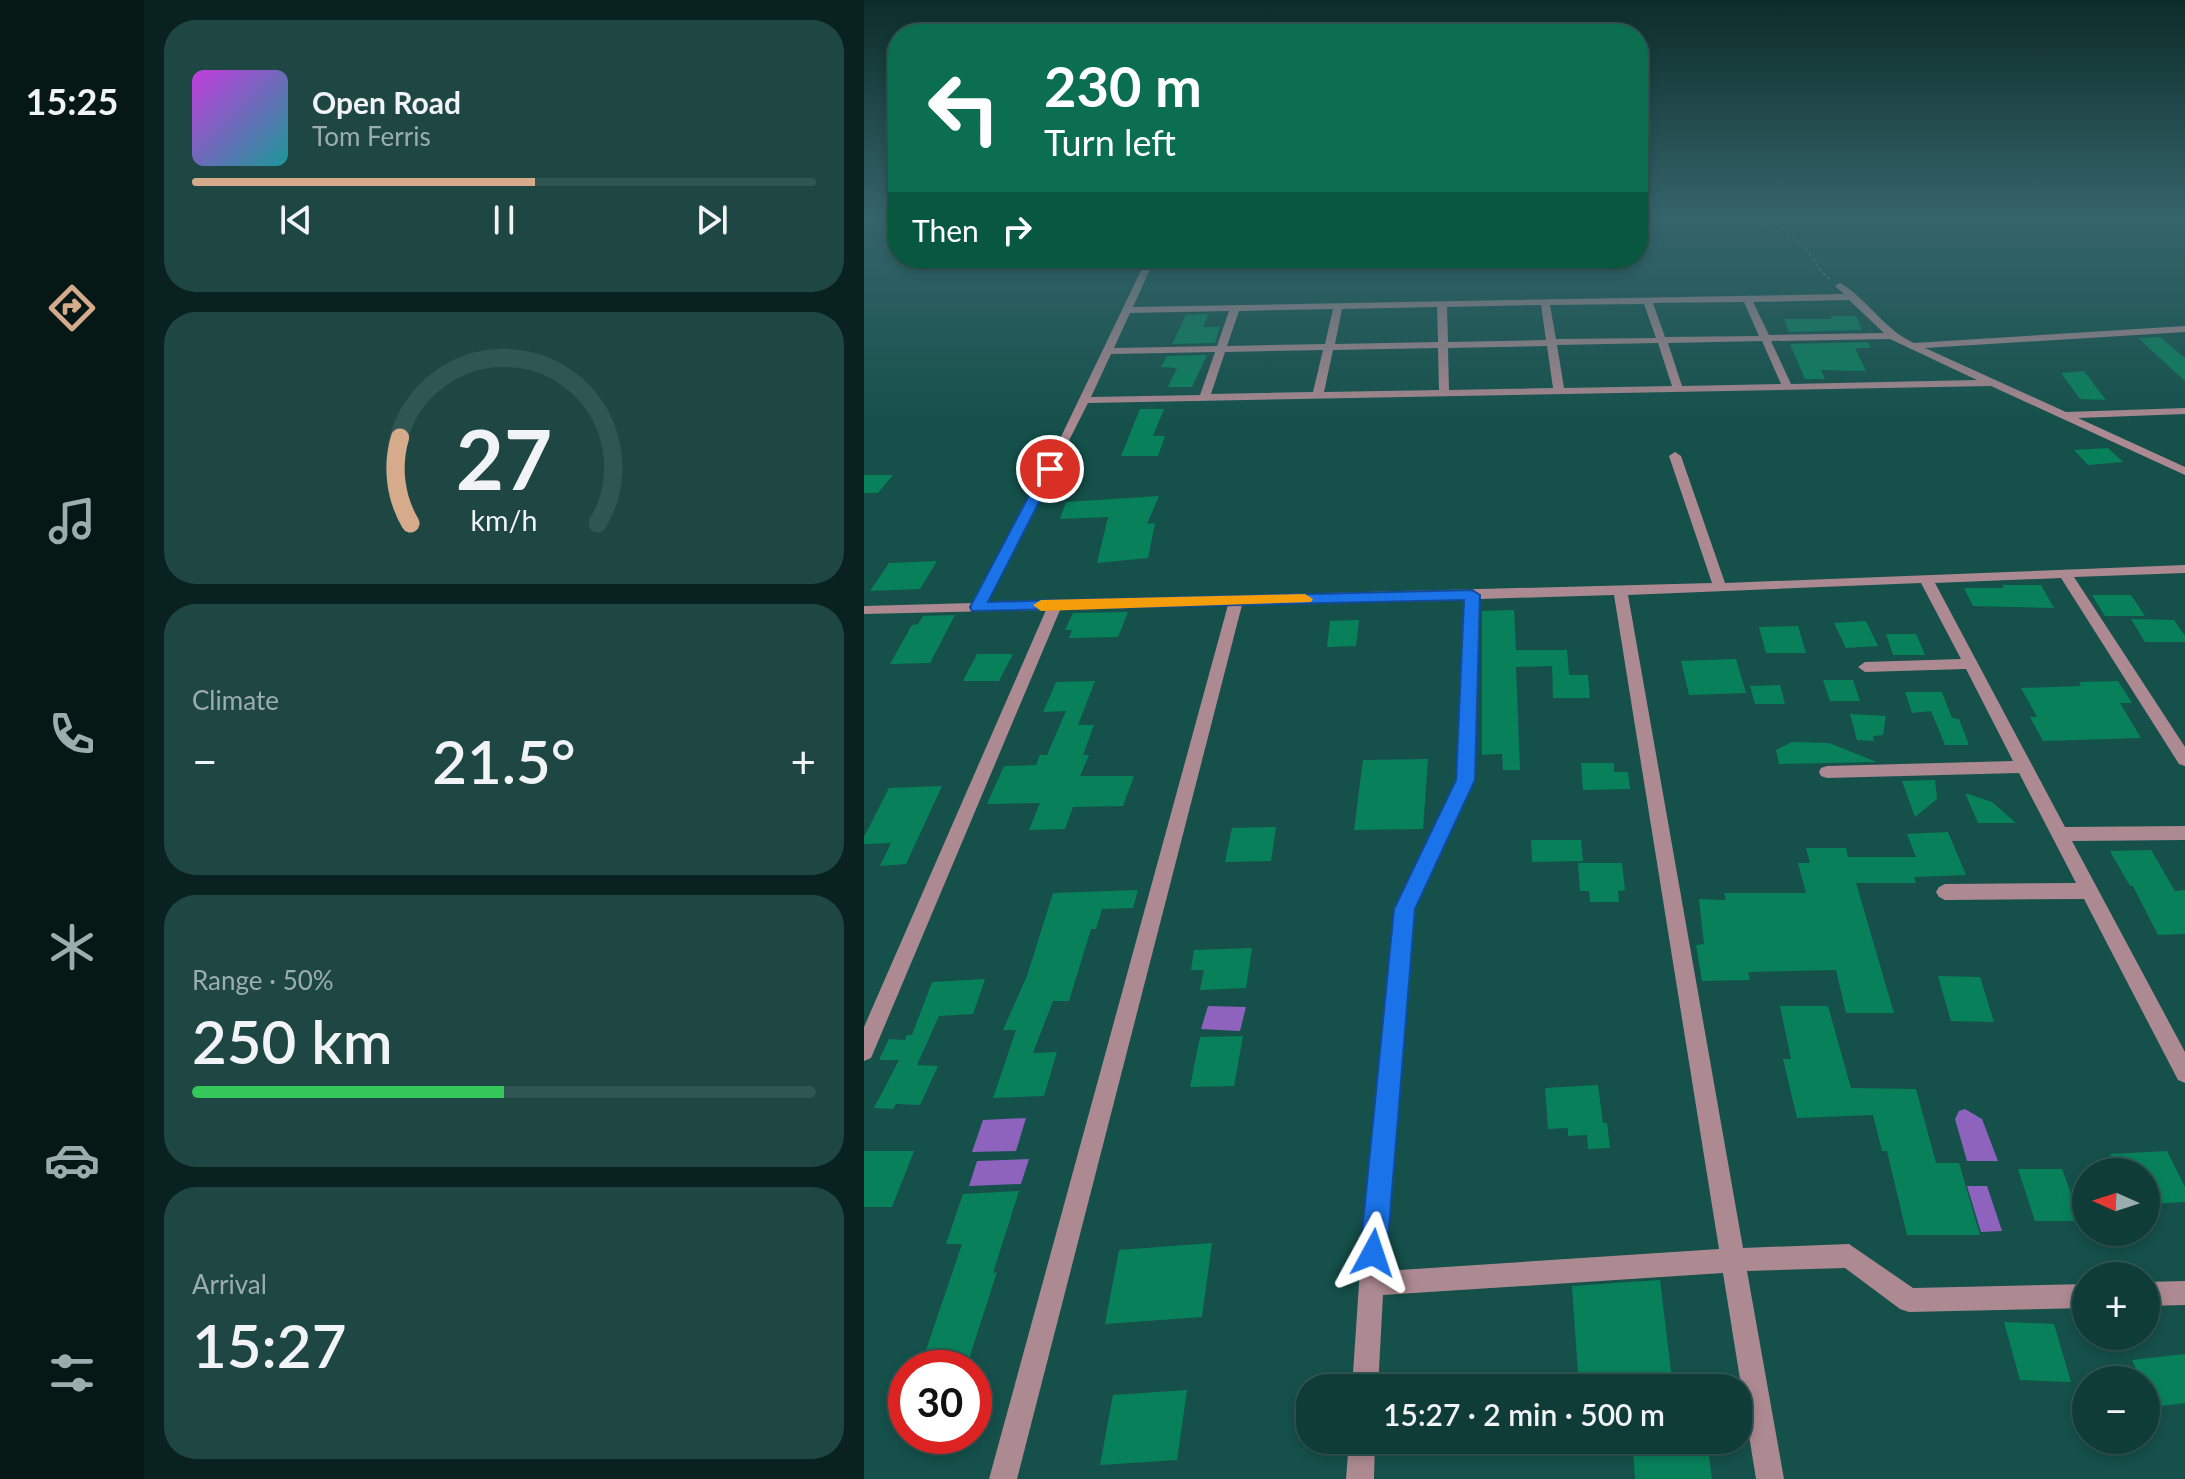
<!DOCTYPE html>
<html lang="en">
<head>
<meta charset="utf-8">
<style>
  body { margin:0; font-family:Lato,sans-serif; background:#1e4743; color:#f1f3f6; height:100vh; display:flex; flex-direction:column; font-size:30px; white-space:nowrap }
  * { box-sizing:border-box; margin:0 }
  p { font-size:26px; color:#9cadae }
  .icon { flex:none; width:44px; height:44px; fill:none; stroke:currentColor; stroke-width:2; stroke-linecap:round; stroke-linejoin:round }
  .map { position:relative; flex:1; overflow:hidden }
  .side { display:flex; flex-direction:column; gap:20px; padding:20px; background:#09211f; width:720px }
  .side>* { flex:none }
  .top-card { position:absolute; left:24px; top:24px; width:760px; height:244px; border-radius:32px; box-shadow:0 4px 12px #0003,0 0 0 2px #305653; background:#0b6e4f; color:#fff; overflow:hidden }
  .needle { width:52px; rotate:273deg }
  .controls { position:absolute; left:1208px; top:1158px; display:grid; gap:16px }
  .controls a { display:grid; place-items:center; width:88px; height:88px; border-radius:50%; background:#103c38; box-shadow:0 4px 12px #0003,0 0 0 2px #305653; font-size:40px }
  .speed { position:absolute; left:24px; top:1350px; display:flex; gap:16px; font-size:40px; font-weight:700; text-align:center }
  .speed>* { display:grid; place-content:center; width:104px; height:104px; border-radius:50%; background:#103c38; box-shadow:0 4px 12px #0003,0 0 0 2px #305653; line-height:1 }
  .speed .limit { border:12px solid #d22; background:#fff; color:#111 }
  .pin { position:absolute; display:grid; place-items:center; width:68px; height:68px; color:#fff; margin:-34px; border:4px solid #fff; border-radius:50%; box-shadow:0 2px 8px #0007 }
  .me { position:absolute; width:88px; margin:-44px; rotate:5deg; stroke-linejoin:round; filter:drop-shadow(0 0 6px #0008) }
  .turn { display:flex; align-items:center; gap:28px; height:168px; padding:0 24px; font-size:36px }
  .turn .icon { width:104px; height:104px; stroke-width:2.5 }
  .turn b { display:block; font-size:56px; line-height:68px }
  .then { display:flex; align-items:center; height:76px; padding:0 24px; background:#0003; gap:16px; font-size:30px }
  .big { font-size:60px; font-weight:600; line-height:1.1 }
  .side .tile { flex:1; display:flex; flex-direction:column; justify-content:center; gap:12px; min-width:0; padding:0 28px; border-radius:32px; background:#1e4743 }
  .side .dial { align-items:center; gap:0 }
  .dial svg { height:208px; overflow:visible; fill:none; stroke:#305653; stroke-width:7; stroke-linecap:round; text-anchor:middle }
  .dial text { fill:#f1f3f6; stroke:none }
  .song { display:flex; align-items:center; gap:24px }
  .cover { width:96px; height:96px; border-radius:12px; background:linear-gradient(135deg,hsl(290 70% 55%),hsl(180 70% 35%)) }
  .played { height:8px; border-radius:4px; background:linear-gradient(90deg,#d6ab8b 55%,#305653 55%) }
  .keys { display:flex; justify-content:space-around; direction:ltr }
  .heat { display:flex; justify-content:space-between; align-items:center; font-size:44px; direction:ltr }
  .charge { height:12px; border-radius:6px; background:linear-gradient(90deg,#34c759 50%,#305653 0) }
  .trip { position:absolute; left:432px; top:1374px; width:456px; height:80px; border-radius:32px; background:#103c38; box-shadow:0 4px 12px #0003,0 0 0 2px #305653; font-weight:600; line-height:80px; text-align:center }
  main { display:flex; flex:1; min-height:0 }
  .tabs { display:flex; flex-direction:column; width:144px; justify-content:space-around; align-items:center; background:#061816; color:#9cadae }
  .tabs .icon { width:56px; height:56px }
  .tabs .active { color:#d6ab8b }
  .tabs b { font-size:36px; color:#f1f3f6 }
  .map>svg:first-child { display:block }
</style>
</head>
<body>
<main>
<nav class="tabs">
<b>15:25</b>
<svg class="icon active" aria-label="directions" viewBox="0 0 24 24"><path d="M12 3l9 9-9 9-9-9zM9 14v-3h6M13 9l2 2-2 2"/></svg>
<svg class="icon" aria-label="music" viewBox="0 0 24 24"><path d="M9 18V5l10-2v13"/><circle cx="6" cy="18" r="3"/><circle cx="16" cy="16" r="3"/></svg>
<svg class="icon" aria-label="phone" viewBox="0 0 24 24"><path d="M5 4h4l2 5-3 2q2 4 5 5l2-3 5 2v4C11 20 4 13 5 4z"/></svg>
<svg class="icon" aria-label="climate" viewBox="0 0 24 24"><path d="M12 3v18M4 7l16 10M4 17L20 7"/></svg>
<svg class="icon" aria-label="car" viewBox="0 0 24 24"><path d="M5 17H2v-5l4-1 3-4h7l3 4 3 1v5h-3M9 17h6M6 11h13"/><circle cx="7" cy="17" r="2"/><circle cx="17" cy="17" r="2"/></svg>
<svg class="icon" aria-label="filters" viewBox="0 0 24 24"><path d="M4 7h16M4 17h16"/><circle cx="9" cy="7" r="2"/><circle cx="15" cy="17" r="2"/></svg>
</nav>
<section class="side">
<div class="tile">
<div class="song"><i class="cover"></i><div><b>Open Road</b><p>Tom Ferris</p></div></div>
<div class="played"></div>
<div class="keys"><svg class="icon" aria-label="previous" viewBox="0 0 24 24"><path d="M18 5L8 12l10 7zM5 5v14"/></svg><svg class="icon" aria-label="pause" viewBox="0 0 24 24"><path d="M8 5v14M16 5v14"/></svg><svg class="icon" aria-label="next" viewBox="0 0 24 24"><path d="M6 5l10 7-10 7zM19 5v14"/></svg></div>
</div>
<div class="tile dial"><svg viewBox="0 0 100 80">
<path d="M14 69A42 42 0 1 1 86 69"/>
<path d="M14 69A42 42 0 0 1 10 36" stroke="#d6ab8b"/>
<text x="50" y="56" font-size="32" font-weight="700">27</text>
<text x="50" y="72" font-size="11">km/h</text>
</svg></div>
<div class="tile"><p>Climate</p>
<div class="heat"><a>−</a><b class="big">21.5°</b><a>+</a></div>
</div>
<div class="tile"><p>Range · 50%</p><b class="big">250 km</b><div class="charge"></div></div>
<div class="tile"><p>Arrival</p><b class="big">15:27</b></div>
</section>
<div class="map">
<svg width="1321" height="1479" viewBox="0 0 1321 1479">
  <rect width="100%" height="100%" fill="#15504a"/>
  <!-- water -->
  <g fill="#8d63bd">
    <polygon points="344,1006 382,1007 376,1031 337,1029"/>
    <polygon points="1101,1109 1118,1119 1134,1161 1103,1161 1091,1119 1095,1111"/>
    <polygon points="162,1118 152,1151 108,1152 119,1120"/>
    <polygon points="165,1159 157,1184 105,1186 113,1161"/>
    <polygon points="1103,1186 1123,1186 1138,1231 1117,1232"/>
  </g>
  <!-- building -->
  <g fill="#08815b">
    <polygon points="344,314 339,327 356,327 351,343 308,344 322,315"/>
    <polygon points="967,316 992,316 998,330 925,332 920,319 968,319"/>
    <polygon points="1296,337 1321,358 1321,381 1274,338"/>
    <polygon points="1004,342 1007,348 991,348 1002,371 957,370 961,379 941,379 926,344"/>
    <polygon points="343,355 328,387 304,387 313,368 297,367 303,356"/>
    <polygon points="1220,371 1242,400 1216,399 1197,373"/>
    <polygon points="276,409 300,409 289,436 301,436 294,456 257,456"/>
    <polygon points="1244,448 1259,462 1224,465 1210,450"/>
    <polygon points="0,475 29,475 14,493 0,493"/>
    <polygon points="295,496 283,524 291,523 284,558 233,563 244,517 196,519 202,502"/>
    <polygon points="73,561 56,589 6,591 25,563"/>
    <polygon points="1138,585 1177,585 1190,608 1109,606 1100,588 1140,588"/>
    <polygon points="1228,595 1267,595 1281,616 1241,616"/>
    <polygon points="650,610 652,650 703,650 705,675 724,675 726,698 689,698 688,666 652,667 656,770 639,770 638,754 618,755 618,611"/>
    <polygon points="264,612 254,637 205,638 208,630 201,630 209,613"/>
    <polygon points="91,615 66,663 26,664 48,625 54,624 59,616"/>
    <polygon points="1267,619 1310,620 1321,636 1321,642 1281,642"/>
    <polygon points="495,620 492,646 463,647 466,621"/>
    <polygon points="1002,621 1014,646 982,648 970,623"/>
    <polygon points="934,626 942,653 902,653 895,627"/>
    <polygon points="1022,634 1052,634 1061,655 1029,655"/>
    <polygon points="113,654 149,654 135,681 99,681"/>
    <polygon points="872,659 882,693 825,695 817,661"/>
    <polygon points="959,680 989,680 996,701 966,701"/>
    <polygon points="231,681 214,725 230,725 219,755 225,755 216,776 270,776 259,806 209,807 201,829 165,830 176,803 123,804 140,766 172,765 176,755 183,755 202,711 179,712 192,682"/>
    <polygon points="1254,681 1268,703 1256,703 1277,738 1179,741 1166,717 1173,717 1157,688 1217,686 1215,682"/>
    <polygon points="916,685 921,704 891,704 886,686"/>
    <polygon points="1041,692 1078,692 1088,718 1095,719 1105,745 1081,745 1067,711 1048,713"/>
    <polygon points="986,714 1022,716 1019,735 1009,736 1010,741 993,740"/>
    <polygon points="928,742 965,743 1013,762 915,764 912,750"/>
    <polygon points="564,759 559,829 490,830 499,760"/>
    <polygon points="717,763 750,763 750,772 764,772 766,789 719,790"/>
    <polygon points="1071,780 1073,799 1051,817 1038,781"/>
    <polygon points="78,786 42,864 16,866 27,843 0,844 0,837 25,788"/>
    <polygon points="1101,793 1128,802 1152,823 1114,823"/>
    <polygon points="412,827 407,861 361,862 368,828"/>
    <polygon points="1084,832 1102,875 1050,877 1052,883 992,883 1030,1013 982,1013 972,970 884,972 886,980 838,981 832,945 840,944 835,899 862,900 860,893 942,893 934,863 946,863 942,848 982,848 984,857 1052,857 1043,834"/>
    <polygon points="667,840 717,840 719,861 668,862"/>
    <polygon points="1287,850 1311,891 1321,890 1321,934 1294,935 1269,886 1266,886 1246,851"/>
    <polygon points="714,863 758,863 761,890 754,891 755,902 726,902 725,891 716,891"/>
    <polygon points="274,890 269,908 238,909 232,929 227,929 205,1001 189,1001 169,1053 193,1052 180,1096 129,1098 152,1030 139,1030 163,976 189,893"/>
    <polygon points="388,948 382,988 336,990 340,970 327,970 330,950"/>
    <polygon points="1074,976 1116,977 1130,1022 1087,1021"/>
    <polygon points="121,979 109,1014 75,1016 53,1065 74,1066 56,1105 32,1104 29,1109 10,1108 35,1060 15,1060 25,1039 41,1040 43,1035 48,1035 68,982"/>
    <polygon points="916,1006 964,1006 987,1088 1052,1089 1072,1163 1095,1163 1116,1235 1043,1235 1023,1151 1018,1151 1009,1115 933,1118 919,1059 927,1059"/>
    <polygon points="379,1036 370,1086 326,1087 336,1037"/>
    <polygon points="734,1085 739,1123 743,1123 746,1148 724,1149 723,1135 704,1136 704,1128 684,1129 681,1088"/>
    <polygon points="0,1151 50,1151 28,1207 0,1207"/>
    <polygon points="1303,1151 1321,1187 1321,1202 1282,1204 1282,1172 1254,1172 1246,1154"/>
    <polygon points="1154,1169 1198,1169 1217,1221 1171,1221"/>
    <polygon points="155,1191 129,1273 133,1272 102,1368 56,1368 98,1244 82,1244 99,1194"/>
    <polygon points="348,1243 338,1317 241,1324 255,1250"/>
    <polygon points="796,1280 809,1388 715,1388 708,1286"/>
    <polygon points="1140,1322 1190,1324 1207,1382 1156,1380"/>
    <polygon points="1321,1354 1321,1403 1289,1407 1282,1391 1282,1380 1277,1380 1268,1360"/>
    <polygon points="323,1390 313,1460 236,1465 249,1395"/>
    <polygon points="768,1440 843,1440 848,1479 771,1479"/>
  </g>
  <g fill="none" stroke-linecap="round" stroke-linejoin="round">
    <!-- path -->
    <path stroke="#518882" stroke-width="2" stroke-dasharray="3 3" stroke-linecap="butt" d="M822,219c31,4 87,4 112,22 14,11 18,29 33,39"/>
    <!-- street -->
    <g fill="#ad8991" fill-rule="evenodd">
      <path d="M283,258h8l-22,49 711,-13 -9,-8 5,-3c27,15 44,47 74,60l271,-17v6l-260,16 141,64 119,-4v6l-107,4 107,49v8l-194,-89 -903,17 -101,199 725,-19 -43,-127 6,-4 6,4 44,127 460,-18v8l-111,4 111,170v19l-6,-2 -118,-186 -126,5 130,244 120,-1v14l-113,1 113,211v31l-7,-3 -94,-181 -139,1 -6,-3 -3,-5 3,-5 6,-3 131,-1 -57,-110 -192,5 -6,-2 -2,-4 2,-4 6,-2 186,-5 -47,-92 -101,3 -7,-5 7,-5 96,-3 -40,-76 -293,12 115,653 106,-4 64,44 173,-4v24l-177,4 -9,-3 -55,-41 -98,3 37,208h-28l-33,-206 -340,22 -5,93h-26l7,-104 36,-375 63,-129 7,-181 -223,6 -225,874h-28l239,-874 -168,5 -186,441 -3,7 -7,3v-34l182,-417 -182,4v-8l109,-3 85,-160zM985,300l35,33 -115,2 -16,-33zM880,302l15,34 -94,1 -12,-34zM780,304l12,34 -100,1 -6,-34zM677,305l5,35 -98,2 -1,-35zM573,307l1,35 -103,2 7,-35zM469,309l-8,35 -98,2 12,-35zM365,311l-12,35 -103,2 16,-35zM1026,339l87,41 -186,4 -20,-43zM898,341l19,43 -99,2 -14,-43zM794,343l14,43 -108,2 -7,-43zM683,346l6,42 -104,2 -1,-42zM574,348l1,42 -115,2 9,-42zM459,350l-10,42 -102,2 14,-42zM351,352l-15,43 -109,2 20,-43zM750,595l105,654 -335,22 29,-362 61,-129 5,-181z"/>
      <polygon points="1321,1281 1321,1305 1282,1306 1282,1282"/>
      <polygon points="485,1440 511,1440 510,1479 482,1479"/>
    </g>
  </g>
  <!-- sky -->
  <linearGradient id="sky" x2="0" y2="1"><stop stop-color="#0c2c29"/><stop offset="0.51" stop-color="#35646b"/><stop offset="1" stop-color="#35646b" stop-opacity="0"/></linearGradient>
  <rect width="1321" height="426" fill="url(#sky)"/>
  <!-- route -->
  <polygon fill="#1a73e8" stroke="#114b97" stroke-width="2" points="186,465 192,469 124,602 608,590 616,595 611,780 551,909 523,1253 519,1262 509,1266 500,1262 496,1253 530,909 592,780 600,600 108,611 106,607 179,469"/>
  <!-- slow -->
  <polygon fill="#f59e0b" points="441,594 449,599 447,602 177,611 169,605 177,600"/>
</svg>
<div class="controls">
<a><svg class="needle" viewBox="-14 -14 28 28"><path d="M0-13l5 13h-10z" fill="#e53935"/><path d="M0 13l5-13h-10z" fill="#9cadae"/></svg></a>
<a>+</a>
<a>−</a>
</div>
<div class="speed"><div class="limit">30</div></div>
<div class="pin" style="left:186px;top:469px;background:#d93025"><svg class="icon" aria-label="arrive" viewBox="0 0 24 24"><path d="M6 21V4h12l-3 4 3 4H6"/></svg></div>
<svg class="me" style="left:509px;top:1253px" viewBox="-20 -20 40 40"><path d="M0-17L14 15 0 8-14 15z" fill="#1a73e8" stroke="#fff" stroke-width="4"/></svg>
<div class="trip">15:27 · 2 min · 500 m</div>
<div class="top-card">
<div class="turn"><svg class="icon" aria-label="left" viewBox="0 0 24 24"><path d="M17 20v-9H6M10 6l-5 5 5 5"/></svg><div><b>230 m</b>Turn left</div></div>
<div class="then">Then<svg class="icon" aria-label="right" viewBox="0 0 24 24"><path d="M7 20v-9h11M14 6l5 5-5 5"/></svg></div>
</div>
</div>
</main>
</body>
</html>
